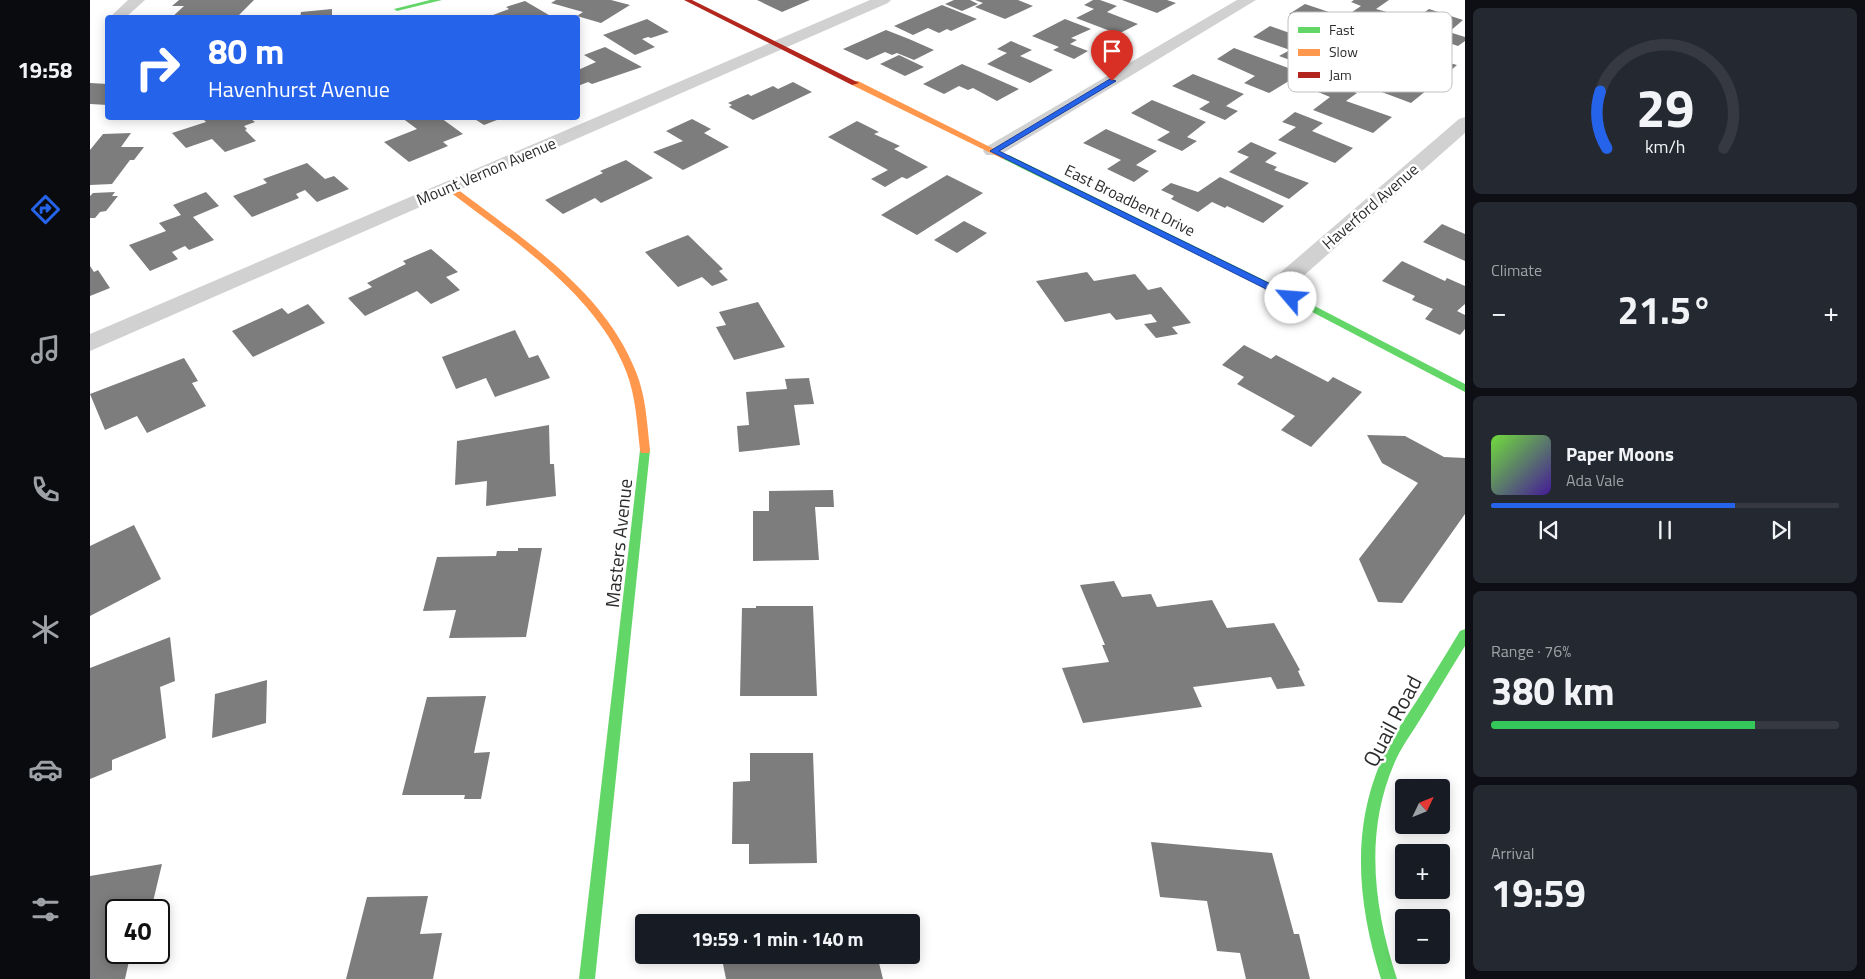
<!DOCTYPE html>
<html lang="en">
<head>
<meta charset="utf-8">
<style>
  body { margin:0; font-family:"Titillium Web",sans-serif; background:#242831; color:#f1f3f6; height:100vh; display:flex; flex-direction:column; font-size:19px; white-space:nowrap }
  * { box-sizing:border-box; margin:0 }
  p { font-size:16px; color:#9ea1a6 }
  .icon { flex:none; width:28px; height:28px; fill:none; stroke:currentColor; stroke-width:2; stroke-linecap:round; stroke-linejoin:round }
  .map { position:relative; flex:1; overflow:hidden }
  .side { display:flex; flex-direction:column; gap:8px; padding:8px; background:#0d0f14; width:400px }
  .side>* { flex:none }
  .banner { position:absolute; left:15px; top:15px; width:475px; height:105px; border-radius:5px; box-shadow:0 2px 12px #0003; background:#2563eb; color:#fff; overflow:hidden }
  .needle { width:32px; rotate:47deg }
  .fabs { position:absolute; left:1305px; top:779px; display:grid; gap:10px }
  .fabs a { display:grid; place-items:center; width:55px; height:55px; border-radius:5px; background:#171b24; box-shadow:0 2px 12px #0003; font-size:25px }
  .speed { position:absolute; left:15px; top:899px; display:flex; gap:10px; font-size:25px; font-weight:700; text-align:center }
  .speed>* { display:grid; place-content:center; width:65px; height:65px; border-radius:50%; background:#171b24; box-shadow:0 2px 12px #0003; line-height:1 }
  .speed .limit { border:2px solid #111; border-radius:8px; background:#fff; color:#111 }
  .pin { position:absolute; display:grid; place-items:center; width:42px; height:42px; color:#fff; margin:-51px -21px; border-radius:50% 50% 50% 0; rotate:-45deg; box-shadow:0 0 5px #0007 }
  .pin .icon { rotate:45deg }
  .me { position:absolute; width:55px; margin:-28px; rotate:297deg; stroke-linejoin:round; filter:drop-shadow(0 0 4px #0008) }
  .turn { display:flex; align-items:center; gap:18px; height:105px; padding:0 20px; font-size:22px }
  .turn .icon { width:65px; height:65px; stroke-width:2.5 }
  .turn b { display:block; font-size:35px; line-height:42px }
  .big { font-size:38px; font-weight:700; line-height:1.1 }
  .side .widget { flex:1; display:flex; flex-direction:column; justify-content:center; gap:8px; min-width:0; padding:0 18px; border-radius:8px; background:#242831 }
  .side .dial { align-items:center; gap:0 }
  .dial svg { height:130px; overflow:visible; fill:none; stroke:#363941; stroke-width:7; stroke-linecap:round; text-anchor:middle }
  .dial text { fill:#f1f3f6; stroke:none }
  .song { display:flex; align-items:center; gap:15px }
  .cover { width:60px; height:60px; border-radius:8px; background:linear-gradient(135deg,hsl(100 70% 55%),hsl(260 70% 35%)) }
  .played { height:5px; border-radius:2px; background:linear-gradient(90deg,#2563eb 70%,#363941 70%) }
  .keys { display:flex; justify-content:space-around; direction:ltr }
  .heat { display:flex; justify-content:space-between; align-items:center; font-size:28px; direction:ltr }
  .charge { height:8px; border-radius:4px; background:linear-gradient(90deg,#34c759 76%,#363941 0) }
  .trip { position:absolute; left:545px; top:914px; width:285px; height:50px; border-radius:5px; background:#171b24; box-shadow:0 2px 12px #0003; font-weight:700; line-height:50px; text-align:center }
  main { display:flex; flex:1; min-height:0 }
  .dock { display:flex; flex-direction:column; width:90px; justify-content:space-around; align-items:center; background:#090b0e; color:#9ea1a6 }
  .dock .icon { width:35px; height:35px }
  .dock .on { color:#2563eb }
  .dock b { font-size:22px; color:#f1f3f6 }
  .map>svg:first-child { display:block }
</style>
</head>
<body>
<main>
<nav class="dock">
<b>19:58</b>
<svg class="icon on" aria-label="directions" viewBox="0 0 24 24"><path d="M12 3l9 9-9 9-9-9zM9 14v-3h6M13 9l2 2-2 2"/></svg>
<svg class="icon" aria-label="music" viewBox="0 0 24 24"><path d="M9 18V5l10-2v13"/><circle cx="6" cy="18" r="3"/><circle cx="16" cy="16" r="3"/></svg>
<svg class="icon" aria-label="phone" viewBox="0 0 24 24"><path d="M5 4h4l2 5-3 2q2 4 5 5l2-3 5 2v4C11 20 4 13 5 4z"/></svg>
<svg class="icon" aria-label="climate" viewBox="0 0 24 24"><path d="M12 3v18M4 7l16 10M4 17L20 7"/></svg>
<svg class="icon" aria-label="car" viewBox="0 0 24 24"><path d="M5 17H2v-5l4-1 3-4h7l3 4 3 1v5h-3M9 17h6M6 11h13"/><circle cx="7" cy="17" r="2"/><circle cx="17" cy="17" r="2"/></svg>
<svg class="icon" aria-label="filters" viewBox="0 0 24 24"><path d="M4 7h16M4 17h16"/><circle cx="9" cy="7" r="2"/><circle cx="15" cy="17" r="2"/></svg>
</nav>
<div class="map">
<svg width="1375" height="979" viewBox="0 0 1375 979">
  <rect width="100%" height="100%" fill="#fff"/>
  <!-- building -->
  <g fill="#7d7d7d">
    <polygon points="89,0 164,0 146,18 81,18 94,6 82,6"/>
    <polygon points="466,0 521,0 540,5 511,23 487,16 493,12 461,3"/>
    <polygon points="667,0 720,0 692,12"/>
    <polygon points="864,0 880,0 888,4 872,11 855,4"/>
    <polygon points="885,0 928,0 943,6 915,19 885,7 893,3"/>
    <polygon points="1003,0 1010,0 1027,6 1017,12 1048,24 1028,34 986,18 1004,9 994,5"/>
    <polygon points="1032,0 1077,0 1086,3 1067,13"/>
    <polygon points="1264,0 1299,0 1286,9 1297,12 1286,19 1262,12 1271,6 1261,2"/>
    <polygon points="435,1 464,18 395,18 419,9 416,7"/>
    <polygon points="1215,4 1263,20 1249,30 1261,34 1250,41 1225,33 1235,26 1199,14"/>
    <polygon points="852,5 887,19 861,31 857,29 849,33 838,28 823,35 804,26"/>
    <polygon points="242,9 242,18 210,18 211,12"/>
    <polygon points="1339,9 1373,20 1359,32 1375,37 1375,41 1368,46 1344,38 1349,35 1318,24"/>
    <polygon points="557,19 579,32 561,38 558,37 552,39 565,47 545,55 513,35"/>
    <polygon points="975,19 1001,29 981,38 987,40 980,44 998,51 984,59 963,50 969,47 942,36"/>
    <polygon points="1180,26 1228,43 1213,53 1226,57 1214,65 1189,56 1200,50 1163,37"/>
    <polygon points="796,30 819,39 844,50 824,60 807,53 802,55 795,52 777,60 753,49"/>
    <polygon points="1308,34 1334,43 1325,50 1337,53 1334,56 1367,65 1353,77 1294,57 1308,46 1298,43"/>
    <polygon points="921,41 942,50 930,56 963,70 940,83 897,64 917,53 907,49"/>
    <polygon points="515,47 552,67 502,84 498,82 488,86 488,70 506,62 494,55"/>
    <polygon points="1144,48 1212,73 1179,93 1154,83 1165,76 1127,59"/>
    <polygon points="809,55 834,67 815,76 790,64"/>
    <polygon points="1279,59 1305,68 1296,75 1337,90 1321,103 1265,82 1260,77 1264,73 1272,76 1279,71 1268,67"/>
    <polygon points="872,64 886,70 929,89 907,101 883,88 878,90 869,86 854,94 833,84"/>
    <polygon points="1103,74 1154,94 1136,106 1148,111 1135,120 1109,109 1120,102 1082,86"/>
    <polygon points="703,82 722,92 663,120 639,107 642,105 638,103 658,94 661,96 683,86 688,89"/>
    <polygon points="0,83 18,84 18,105 0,104"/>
    <polygon points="1240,83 1267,93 1256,101 1302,117 1283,133 1223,110 1240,97 1228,92"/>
    <polygon points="1062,100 1116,122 1097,137 1107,141 1092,151 1067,140 1080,132 1041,113"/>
    <polygon points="1205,112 1233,123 1222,131 1263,148 1245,163 1188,140 1206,127 1192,122"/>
    <polygon points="112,118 164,118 161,119 165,122 154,126 157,129 155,130 166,141 135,152 122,139 96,148 82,133 116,122"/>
    <polygon points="312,118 351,118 373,134 353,142 358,146 319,162 294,142 327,129"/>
    <polygon points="383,118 412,118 394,125"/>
    <polygon points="602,119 621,129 614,133 639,147 593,170 563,152 593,141 576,131"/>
    <polygon points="767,121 789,132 784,134 810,146 804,149 838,167 817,179 812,177 795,187 781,179 798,170 738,137"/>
    <polygon points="1016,129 1067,151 1046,165 1059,171 1044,182 1017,169 1031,160 993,143"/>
    <polygon points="41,133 31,147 54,147 44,160 40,160 22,184 0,185 0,150 13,134"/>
    <polygon points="1161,142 1187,153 1175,162 1187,167 1184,170 1219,183 1199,199 1139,172 1159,157 1147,152"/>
    <polygon points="536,160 563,178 511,203 505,198 473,214 455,200 513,173 510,171"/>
    <polygon points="217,163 235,179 244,176 259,189 227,202 215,190 206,194 209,198 162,217 143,196 177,183 173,179"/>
    <polygon points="857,175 893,193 827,235 791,215"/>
    <polygon points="1130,177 1194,206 1173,223 1137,206 1135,208 1122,202 1108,212 1081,199 1084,196 1071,190 1081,183 1108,192"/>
    <polygon points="25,192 22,196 28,196 16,211 10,212 5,218 0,218 0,196 3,193"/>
    <polygon points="116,192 129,206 103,217 124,240 99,250 95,246 82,252 88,259 60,271 39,245 76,231 69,223 91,215 83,205"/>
    <polygon points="874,221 897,233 867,253 844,240"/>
    <polygon points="1352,224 1375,234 1375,261 1333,242"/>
    <polygon points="598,235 633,269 629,271 638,280 622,286 612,277 588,287 555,252"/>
    <polygon points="341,249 368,272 356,277 370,290 341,304 327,291 275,316 258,298 282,287 277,283 316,264 313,261"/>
    <polygon points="1312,261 1355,281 1357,278 1375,286 1375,304 1367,311 1375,315 1375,329 1370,335 1335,319 1343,309 1322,300 1325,296 1292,281"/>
    <polygon points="0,266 4,272 8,270 20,288 0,296"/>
    <polygon points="997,272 1004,281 1045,274 1058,290 1071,287 1101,323 1082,327 1088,334 1066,338 1054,324 1067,322 1061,314 1026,320 1020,313 975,322 946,281"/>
    <polygon points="668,302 695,347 644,360 626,327 636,325 629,312"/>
    <polygon points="218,304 235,323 163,357 142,331 192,308 198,314"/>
    <polygon points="425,330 439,358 448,355 460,378 405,397 396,378 366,389 352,357"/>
    <polygon points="1154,345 1181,359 1186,355 1238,382 1243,377 1272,392 1221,447 1191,430 1205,416 1147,384 1154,377 1132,365"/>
    <polygon points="94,358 108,381 102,383 116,406 57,433 47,416 15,430 0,394"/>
    <polygon points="719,378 724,404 704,405 710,445 649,452 647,426 659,425 656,392 697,389 695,379"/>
    <polygon points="459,425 460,464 464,464 466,496 396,506 397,481 365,485 367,441"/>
    <polygon points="1277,435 1315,436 1354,457 1375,458 1375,514 1312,603 1288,602 1269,559 1328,483 1292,463"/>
    <polygon points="743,490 744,507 725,507 729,560 663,561 663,511 679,511 679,491"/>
    <polygon points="44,525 71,579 0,616 0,546"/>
    <polygon points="428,548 452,548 436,637 359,638 366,610 333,611 347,557 406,556 407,551 428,551"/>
    <polygon points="1024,581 1032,597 1061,594 1067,607 1122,600 1137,628 1184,623 1210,670 1208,671 1215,686 1187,689 1181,677 1103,687 1112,707 993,723 972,668 1019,662 1012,645 1015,645 990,585"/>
    <polygon points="666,606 723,606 727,696 650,696 652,608 666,608"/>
    <polygon points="80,637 85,681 70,687 76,738 22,760 22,770 0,779 0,668"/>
    <polygon points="177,680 176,723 122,738 125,694"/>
    <polygon points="396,696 384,753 400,752 391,799 374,799 375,795 312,795 337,697"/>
    <polygon points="660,753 723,753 727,863 659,864 659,844 642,844 643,782 660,781"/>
    <polygon points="1061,842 1182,853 1204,934 1209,934 1220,979 1156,979 1150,953 1127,951 1117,901 1070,897"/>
    <polygon points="72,864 61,910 26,910 26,952 41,952 35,979 0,979 0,876"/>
    <polygon points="338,896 330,934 352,933 343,979 256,979 277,897"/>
    <polygon points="669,955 679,955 681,962 703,955 787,955 793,979 636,979 633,964"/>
  </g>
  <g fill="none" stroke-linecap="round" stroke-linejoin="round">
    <!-- street -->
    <g fill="#d1d1d1" fill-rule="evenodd">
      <polygon points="38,0 55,0 35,18 18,19"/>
      <polygon points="780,0 801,0 798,3 0,351 0,334"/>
      <polygon points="1147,0 1166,0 910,155 896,155 893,151 896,147"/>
      <polygon points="1375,117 1375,133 1193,294 1185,296 1177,294 1174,289 1177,284 1369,119"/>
    </g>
    <!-- fast -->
    <g fill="#63d668" fill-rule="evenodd">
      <polygon points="340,0 352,0 307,11 304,9"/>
      <polygon points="913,155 919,155 1188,287 1375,384 1375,392 1182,291 913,159"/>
      <polygon points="555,446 560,450 505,979 489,979 550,450"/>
      <path d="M1375,629v17c-15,24 -29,48 -44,72 -9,15 -20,29 -27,46 -30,70 -20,145 3,215h-16c-23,-74 -31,-150 2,-222 9,-20 21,-37 33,-55 15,-24 30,-47 44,-71z"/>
    </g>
    <!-- slow -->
    <g fill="#ff974d" fill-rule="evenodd">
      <polygon points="762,81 768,81 920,157 913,159 762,85"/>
      <path d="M356,185h6c67,52 152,104 184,187 10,24 11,52 14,78l-1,3h-8l-1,-3c-3,-26 -4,-54 -14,-79 -30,-78 -116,-133 -180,-182z"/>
    </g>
    <!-- jam -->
    <polygon fill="#b3261e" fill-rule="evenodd" points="594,0 602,0 769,83 762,85"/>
  </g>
  <!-- route -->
  <polygon fill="#2563eb" stroke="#184099" points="1020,79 1026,81 909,151 1205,296 1205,300 1198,300 900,151"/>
  <g text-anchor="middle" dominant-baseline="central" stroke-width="5" stroke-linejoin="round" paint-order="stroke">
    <!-- far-street labels -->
    <g font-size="16" fill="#2c2c2c" stroke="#fff">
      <text transform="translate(396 171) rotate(-23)">Mount Vernon Avenue</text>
      <text transform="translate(1040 200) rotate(26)">East Broadbent Drive</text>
      <text transform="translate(1280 206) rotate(-41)">Haverford Avenue</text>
    </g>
    <!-- street labels -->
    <g font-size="19" fill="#2c2c2c" stroke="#fff">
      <text transform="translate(528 543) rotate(-84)">Masters Avenue</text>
    </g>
    <!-- near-street labels -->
    <g font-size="22" fill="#2c2c2c" stroke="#fff">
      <text transform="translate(1302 721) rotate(-62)">Quail Road</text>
    </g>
  </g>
  <!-- legend -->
  <rect x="1198" y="12" width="164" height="80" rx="8" fill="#fff" stroke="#c0c0c0" stroke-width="1"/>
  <rect x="1208" y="27" width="22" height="6" fill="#63d668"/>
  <rect x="1208" y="49" width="22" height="7" fill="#ff974d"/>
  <rect x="1208" y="72" width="22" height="6" fill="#b3261e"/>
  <g font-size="14" fill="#2c2c2c">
    <text x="1239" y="35">Fast</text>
    <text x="1239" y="57">Slow</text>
    <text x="1239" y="80">Jam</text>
  </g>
</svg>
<div class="fabs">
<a><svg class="needle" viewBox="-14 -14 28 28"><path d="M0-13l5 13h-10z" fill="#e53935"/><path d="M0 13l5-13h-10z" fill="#9ea1a6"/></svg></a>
<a>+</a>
<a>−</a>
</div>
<div class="speed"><div class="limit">40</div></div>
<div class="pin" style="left:1022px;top:81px;background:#d93025"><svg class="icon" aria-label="arrive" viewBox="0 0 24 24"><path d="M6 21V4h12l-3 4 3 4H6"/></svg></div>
<svg class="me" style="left:1201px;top:298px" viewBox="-20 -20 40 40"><circle r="19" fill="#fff"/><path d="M0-13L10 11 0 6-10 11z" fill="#2563eb"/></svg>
<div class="trip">19:59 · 1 min · 140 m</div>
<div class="banner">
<div class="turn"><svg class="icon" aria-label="right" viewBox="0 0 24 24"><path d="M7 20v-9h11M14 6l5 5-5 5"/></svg><div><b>80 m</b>Havenhurst Avenue</div></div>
</div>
</div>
<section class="side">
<div class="widget dial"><svg viewBox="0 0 100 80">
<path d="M14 69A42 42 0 1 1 86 69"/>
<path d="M14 69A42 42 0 0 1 10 34" stroke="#2563eb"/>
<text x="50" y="56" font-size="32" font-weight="700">29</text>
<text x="50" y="72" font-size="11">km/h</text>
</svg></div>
<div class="widget"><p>Climate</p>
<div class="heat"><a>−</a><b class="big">21.5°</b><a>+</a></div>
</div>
<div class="widget">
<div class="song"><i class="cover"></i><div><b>Paper Moons</b><p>Ada Vale</p></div></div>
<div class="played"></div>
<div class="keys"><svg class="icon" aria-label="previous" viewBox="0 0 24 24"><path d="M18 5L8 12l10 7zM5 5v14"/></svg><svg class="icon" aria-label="pause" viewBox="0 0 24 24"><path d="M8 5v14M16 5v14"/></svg><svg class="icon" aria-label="next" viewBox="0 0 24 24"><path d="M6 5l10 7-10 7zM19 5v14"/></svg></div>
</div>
<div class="widget"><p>Range · 76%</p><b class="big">380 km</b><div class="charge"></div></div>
<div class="widget"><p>Arrival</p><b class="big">19:59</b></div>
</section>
</main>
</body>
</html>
